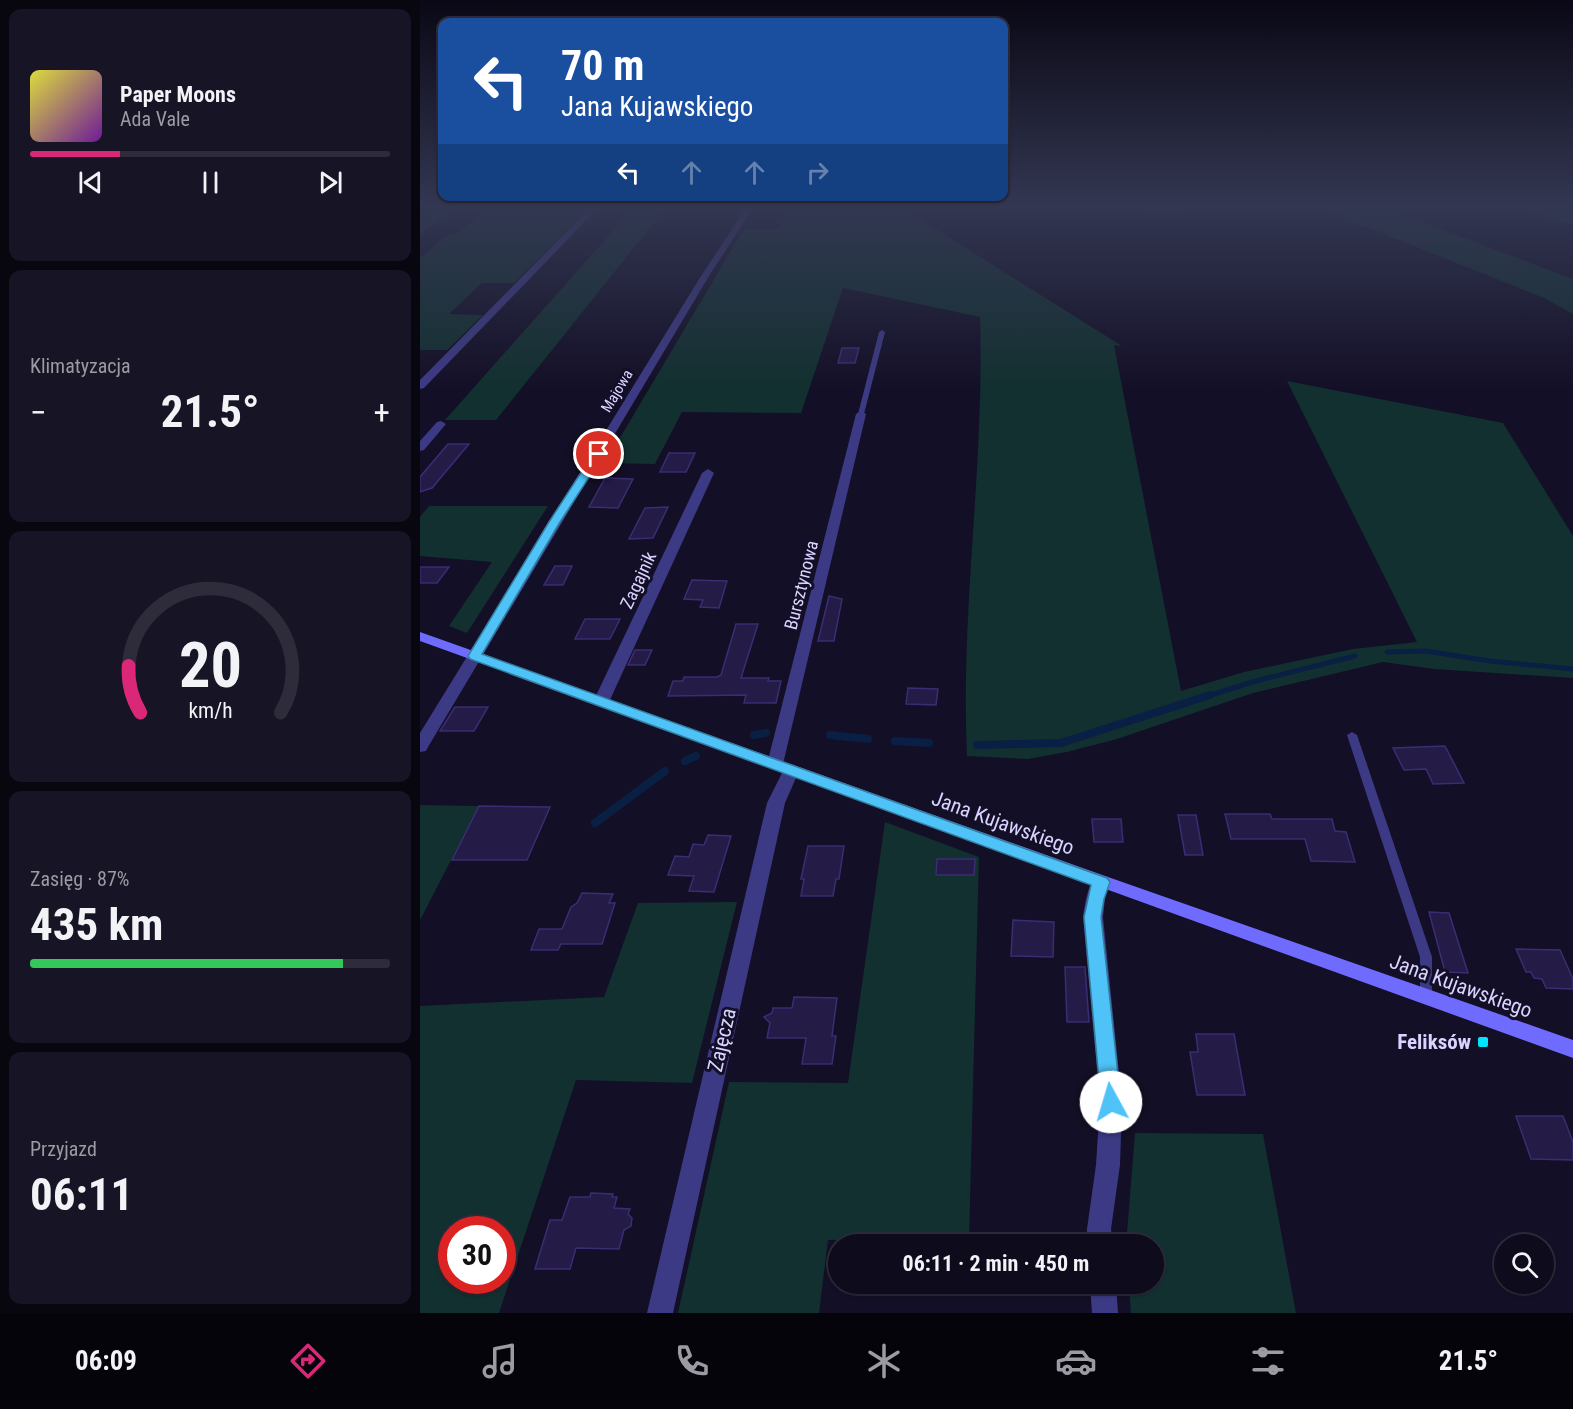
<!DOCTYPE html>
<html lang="pl">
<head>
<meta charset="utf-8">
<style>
  body { margin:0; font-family:"Roboto Condensed",sans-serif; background:#171425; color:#f1f3f6; height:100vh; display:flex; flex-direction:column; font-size:22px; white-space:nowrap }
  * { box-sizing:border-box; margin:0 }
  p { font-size:20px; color:#9b9ba3 }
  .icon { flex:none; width:33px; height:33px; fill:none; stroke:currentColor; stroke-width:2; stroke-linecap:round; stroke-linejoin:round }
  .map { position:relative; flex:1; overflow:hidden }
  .side { display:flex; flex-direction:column; gap:9px; padding:9px; background:#08060f; width:420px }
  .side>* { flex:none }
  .guide { position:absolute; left:18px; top:18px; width:570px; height:183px; border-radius:12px; box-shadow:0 2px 4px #0004,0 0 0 2px #2e2b3b; background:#1a4fa0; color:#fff; overflow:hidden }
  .tools { position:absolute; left:1074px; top:1234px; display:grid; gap:12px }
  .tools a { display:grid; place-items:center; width:60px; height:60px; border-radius:50%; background:#0e0b1c; box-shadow:0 2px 4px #0004,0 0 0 2px #2e2b3b; font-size:30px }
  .speed { position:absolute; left:18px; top:1216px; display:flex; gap:12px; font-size:30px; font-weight:700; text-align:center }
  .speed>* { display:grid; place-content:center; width:78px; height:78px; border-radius:50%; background:#0e0b1c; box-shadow:0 2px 4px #0004,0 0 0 2px #2e2b3b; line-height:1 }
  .speed .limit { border:9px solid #d22; background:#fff; color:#111 }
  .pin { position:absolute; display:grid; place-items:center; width:51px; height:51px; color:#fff; margin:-26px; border:3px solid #fff; border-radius:50%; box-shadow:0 2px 6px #0007 }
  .me { position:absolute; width:66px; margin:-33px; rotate:354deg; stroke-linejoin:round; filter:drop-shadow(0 0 4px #0008) }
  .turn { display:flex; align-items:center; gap:21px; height:126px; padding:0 24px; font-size:27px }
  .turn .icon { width:78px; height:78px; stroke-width:2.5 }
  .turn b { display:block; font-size:42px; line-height:51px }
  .lanes { display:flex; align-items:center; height:57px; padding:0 24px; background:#0003; justify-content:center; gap:30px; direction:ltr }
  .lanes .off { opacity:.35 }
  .big { font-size:45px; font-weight:700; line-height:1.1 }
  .side .card { flex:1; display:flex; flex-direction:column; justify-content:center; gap:9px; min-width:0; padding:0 21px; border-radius:12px; background:#171425 }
  .side .dial { align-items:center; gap:0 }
  .dial svg { height:156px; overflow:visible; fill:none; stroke:#2e2b3b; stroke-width:7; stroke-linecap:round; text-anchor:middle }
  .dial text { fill:#f1f3f6; stroke:none }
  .song { display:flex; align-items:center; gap:18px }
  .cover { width:72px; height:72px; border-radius:9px; background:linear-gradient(135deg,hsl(60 70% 55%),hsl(280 70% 35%)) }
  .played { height:6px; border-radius:3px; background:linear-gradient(90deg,#db2777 25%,#2e2b3b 25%) }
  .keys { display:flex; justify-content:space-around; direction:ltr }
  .heat { display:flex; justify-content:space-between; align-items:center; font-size:33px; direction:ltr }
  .charge { height:9px; border-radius:4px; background:linear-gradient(90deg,#34c759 87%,#2e2b3b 0) }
  .trip { position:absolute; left:408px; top:1234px; width:336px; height:60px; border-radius:30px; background:#0e0b1c; box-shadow:0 2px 4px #0004,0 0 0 2px #2e2b3b; font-weight:700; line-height:60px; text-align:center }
  .menu { display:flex; height:96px; justify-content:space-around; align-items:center; background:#06040b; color:#9b9ba3 }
  .menu .icon { width:42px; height:42px }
  .menu .selected { color:#db2777 }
  .menu b { font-size:27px; color:#f1f3f6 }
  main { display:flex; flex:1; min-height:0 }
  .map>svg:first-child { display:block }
</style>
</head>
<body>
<main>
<section class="side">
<div class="card">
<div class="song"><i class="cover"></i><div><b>Paper Moons</b><p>Ada Vale</p></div></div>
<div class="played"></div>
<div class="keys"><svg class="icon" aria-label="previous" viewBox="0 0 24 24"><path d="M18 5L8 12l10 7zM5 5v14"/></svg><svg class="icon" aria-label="pause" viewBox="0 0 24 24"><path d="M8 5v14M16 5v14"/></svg><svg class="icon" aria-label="next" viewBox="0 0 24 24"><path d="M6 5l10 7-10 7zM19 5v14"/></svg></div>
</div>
<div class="card"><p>Klimatyzacja</p>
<div class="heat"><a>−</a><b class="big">21.5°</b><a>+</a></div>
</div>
<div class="card dial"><svg viewBox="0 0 100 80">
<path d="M14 69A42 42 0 1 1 86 69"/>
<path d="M14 69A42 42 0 0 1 8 45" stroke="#db2777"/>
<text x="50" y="56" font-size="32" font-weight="700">20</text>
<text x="50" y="72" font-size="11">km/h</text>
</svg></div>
<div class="card"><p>Zasięg · 87%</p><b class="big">435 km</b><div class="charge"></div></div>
<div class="card"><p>Przyjazd</p><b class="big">06:11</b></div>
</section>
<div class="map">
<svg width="1153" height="1313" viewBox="0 0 1153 1313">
  <rect width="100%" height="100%" fill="#130f26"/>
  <!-- green -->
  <g fill="#12302f" fill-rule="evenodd">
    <polygon points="0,205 39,205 0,235"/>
    <polygon points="74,205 172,205 94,283 62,283 29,314 63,315 27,350 0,350 0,258 29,234 37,234"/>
    <polygon points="216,205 248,205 76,420 25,420"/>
    <path d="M372,205h105l225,141 -8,-1 67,346 63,-19 109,-23 64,-7 -130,-261 216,42 70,113v142l-139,-9 -51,-7 -130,31 -136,46 -50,13 -39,7 -61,-3c-7,-146 18,-292 13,-439l-137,-29 -42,125 -119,-1 -27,52 -50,-1 130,-219 10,-15h34z"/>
    <polygon points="712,205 764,205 773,209 732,215"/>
    <polygon points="892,205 956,205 1153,279 1153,314 1124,298"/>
    <polygon points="1092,205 1153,205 1153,225"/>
    <polygon points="9,506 128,506 47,633 29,626 72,562 0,556 0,517"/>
    <polygon points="0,805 59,806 0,920"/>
    <polygon points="465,822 559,857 549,1239 408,1240 399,1313 258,1313 309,1082 428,1083"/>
    <path d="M317,902l-45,181 -116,-3 -77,233h-79v-307l184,-9 34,-94zM32,1230h50v51h-50z"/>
    <polygon points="715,1133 843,1134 876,1313 711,1313 709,1284 734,1284 734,1245 706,1245"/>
  </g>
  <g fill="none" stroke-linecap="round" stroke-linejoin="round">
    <!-- stream-far1 -->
    <g stroke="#0a1f44" stroke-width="5">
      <polyline points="967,652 1006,651 1070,661 1153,669"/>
      <polyline points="785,697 832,682 935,656"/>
    </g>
    <!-- stream -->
    <g stroke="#0a1f44" stroke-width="8">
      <polyline points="334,735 346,733"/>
      <polyline points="410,735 448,739"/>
      <polyline points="475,741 509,743"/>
      <polyline points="557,745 641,743 790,695"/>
      <polyline points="265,761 276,756"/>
      <polyline points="175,823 245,771"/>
    </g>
  </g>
  <!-- building -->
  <g fill="#241b47" stroke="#3b2d73" stroke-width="1.5">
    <polygon points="422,348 439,348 435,363 418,363"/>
    <polygon points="28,444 49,444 12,488 0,492 0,477"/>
    <polygon points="249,453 275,453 266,472 240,472"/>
    <polygon points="185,478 213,479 198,508 169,507"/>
    <polygon points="248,507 233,538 209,539 225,508"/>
    <polygon points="135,566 152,566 143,585 124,585"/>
    <polygon points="0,567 29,567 17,583 0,583"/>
    <polygon points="272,580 307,581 299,608 280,607 283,600 264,599"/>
    <polygon points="409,596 422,599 414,641 398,641"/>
    <polygon points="165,619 200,619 190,639 155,639"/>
    <polygon points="316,624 338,624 321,678 349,678 348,681 361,681 356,703 324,703 326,695 248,696 253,681 263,681 264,677 297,677 301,675"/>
    <polygon points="215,650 232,650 225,665 208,665"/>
    <polygon points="488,688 518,689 516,705 486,704"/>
    <polygon points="35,707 68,707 54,731 20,731"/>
    <polygon points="1025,746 1044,783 1013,784 1006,769 984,770 973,748"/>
    <polygon points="59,806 130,807 107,860 32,860"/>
    <polygon points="805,814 850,814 852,819 912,819 915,831 926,832 935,862 891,861 885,839 811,839"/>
    <polygon points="758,815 776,815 783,855 765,855"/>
    <polygon points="672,819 701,819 703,842 674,842"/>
    <polygon points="288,835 311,836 294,892 269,891 274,876 248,875 255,856 269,857 273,844 284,845"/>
    <polygon points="388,846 424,846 419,879 416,879 413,896 381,896 384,879 381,879"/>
    <polygon points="517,859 555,859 554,875 516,875"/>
    <polygon points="162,893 193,894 189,903 195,903 182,944 141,944 138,950 111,950 119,929 142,929 151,907 157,903"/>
    <polygon points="1009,912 1029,913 1048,973 1025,972"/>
    <polygon points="593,920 634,922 633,957 591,956"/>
    <polygon points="1096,949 1140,950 1153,979 1153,989 1126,988 1122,979 1114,978 1111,972 1106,972"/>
    <polygon points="645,967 665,967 669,1022 647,1022"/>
    <polygon points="374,997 417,998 412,1036 416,1036 412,1064 382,1064 386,1038 347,1038 350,1023 344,1017 352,1013 353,1008 372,1008"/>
    <polygon points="776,1034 814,1034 825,1095 777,1095 770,1052 778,1052"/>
    <polygon points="1096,1116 1143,1116 1153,1142 1153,1160 1111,1159"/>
    <polygon points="171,1193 193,1194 192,1197 197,1197 194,1208 210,1209 208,1214 212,1218 211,1226 204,1230 199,1249 156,1248 150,1269 115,1269 130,1220 142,1220 150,1197 170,1197"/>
  </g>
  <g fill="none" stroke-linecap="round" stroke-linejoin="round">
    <!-- lane -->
    <g fill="#3d3a85" fill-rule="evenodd">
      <polygon points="462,330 465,332 444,414 439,415 438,414 459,332"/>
      <polygon points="932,732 937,735 1012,957 1012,997 1010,1001 1006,1002 1002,1001 1000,997 1000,957 927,735"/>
    </g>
    <!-- street -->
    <g fill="#3d3a85" fill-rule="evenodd">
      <polygon points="173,205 181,205 4,388 0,389 0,380"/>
      <polygon points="328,205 335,205 289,276 8,747 6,751 0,752 0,733 281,276"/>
      <polygon points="441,411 446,414 363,764 361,768 349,768 347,764 436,414"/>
      <polygon points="21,421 26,424 4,450 0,451 0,441 17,422"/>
      <polygon points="288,469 294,473 189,702 181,707 175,705 173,702 282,473"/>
      <polygon points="371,765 377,767 379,771 365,803 253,1313 227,1313 347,803 365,767"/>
      <path d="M681,875l7,2 2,5 -5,17 -2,18 19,185 -2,63 -9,64 2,16h-26v-16l9,-64 4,-63 -17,-185c2,-14 4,-27 11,-40z"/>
      <polygon points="670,1284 696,1284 698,1313 672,1313"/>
    </g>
    <!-- secondary -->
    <polygon fill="#6f6bff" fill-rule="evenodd" points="0,632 688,877 1153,1040 1153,1058 0,641"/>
  </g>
  <!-- sky -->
  <linearGradient id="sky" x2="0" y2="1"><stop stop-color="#0a0815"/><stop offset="0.53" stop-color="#333752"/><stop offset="1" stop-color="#333752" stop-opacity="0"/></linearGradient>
  <rect width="1153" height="389" fill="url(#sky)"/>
  <!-- route -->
  <polygon fill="#4fc3f7" stroke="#337fa1" stroke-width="1.5" points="179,450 184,454 140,522 62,654 687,878 690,882 684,899 681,917 701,1102 698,1109 691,1111 684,1109 681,1102 664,917 671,885 50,659 48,656 129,522 175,451"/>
  <!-- markers -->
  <rect fill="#00e5ff" stroke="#130f26" stroke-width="2" x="1057" y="1036" width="12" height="12" rx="3"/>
  <g text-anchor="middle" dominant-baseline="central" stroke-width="6" stroke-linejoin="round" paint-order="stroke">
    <!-- far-street labels -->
    <g font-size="15" fill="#d9d4ff" stroke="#130f26">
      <text transform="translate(197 391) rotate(-59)">Majowa</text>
    </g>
    <!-- street labels -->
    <g font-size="18" fill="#d9d4ff" stroke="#130f26">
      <text transform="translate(218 580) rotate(-65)">Zagajnik</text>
      <text transform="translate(381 585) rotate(-76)">Bursztynowa</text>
    </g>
    <!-- near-street labels -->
    <g font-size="21" fill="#d9d4ff" stroke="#130f26">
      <text transform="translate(583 823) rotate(20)">Jana Kujawskiego</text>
      <text transform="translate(1041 986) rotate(20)">Jana Kujawskiego</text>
      <text transform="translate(302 1040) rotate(-77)">Zajęcza</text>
    </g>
    <!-- near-poi labels -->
    <g font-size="21" font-weight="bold" fill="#d9d4ff" stroke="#130f26" text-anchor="end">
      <text x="1051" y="1042">Feliksów</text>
    </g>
  </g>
</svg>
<div class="tools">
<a><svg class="icon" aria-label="search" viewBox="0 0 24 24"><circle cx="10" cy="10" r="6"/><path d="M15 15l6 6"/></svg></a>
</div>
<div class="speed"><div class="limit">30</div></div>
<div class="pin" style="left:179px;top:454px;background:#d93025"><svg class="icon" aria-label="arrive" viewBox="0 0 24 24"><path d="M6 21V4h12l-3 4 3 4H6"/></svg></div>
<svg class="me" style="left:691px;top:1102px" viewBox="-20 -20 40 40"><circle r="19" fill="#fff"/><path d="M0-13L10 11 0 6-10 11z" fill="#4fc3f7"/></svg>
<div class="trip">06:11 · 2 min · 450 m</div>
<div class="guide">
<div class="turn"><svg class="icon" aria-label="left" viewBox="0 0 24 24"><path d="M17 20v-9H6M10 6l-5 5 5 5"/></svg><div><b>70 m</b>Jana Kujawskiego</div></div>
<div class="lanes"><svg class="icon" aria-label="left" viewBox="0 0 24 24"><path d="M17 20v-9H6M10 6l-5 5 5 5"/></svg><svg class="icon off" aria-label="ahead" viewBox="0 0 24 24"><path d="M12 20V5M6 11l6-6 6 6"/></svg><svg class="icon off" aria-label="ahead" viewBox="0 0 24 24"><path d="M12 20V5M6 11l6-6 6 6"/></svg><svg class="icon off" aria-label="right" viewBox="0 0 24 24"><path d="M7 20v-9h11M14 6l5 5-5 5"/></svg></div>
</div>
</div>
</main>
<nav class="menu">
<b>06:09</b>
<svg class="icon selected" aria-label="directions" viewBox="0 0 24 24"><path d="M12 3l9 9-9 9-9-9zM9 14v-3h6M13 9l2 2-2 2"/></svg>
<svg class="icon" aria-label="music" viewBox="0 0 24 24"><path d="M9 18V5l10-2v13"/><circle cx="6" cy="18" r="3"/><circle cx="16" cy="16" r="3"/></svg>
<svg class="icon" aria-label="phone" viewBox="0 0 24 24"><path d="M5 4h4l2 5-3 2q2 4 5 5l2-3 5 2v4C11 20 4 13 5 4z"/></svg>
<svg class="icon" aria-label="climate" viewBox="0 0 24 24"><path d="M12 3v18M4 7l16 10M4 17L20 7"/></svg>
<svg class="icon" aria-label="car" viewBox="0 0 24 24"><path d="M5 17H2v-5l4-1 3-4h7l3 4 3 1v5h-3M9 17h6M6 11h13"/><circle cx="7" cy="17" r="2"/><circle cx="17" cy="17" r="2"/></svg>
<svg class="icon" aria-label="filters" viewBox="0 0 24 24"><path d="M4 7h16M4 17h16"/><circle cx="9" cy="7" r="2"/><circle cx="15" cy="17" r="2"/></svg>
<b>21.5°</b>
</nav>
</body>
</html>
